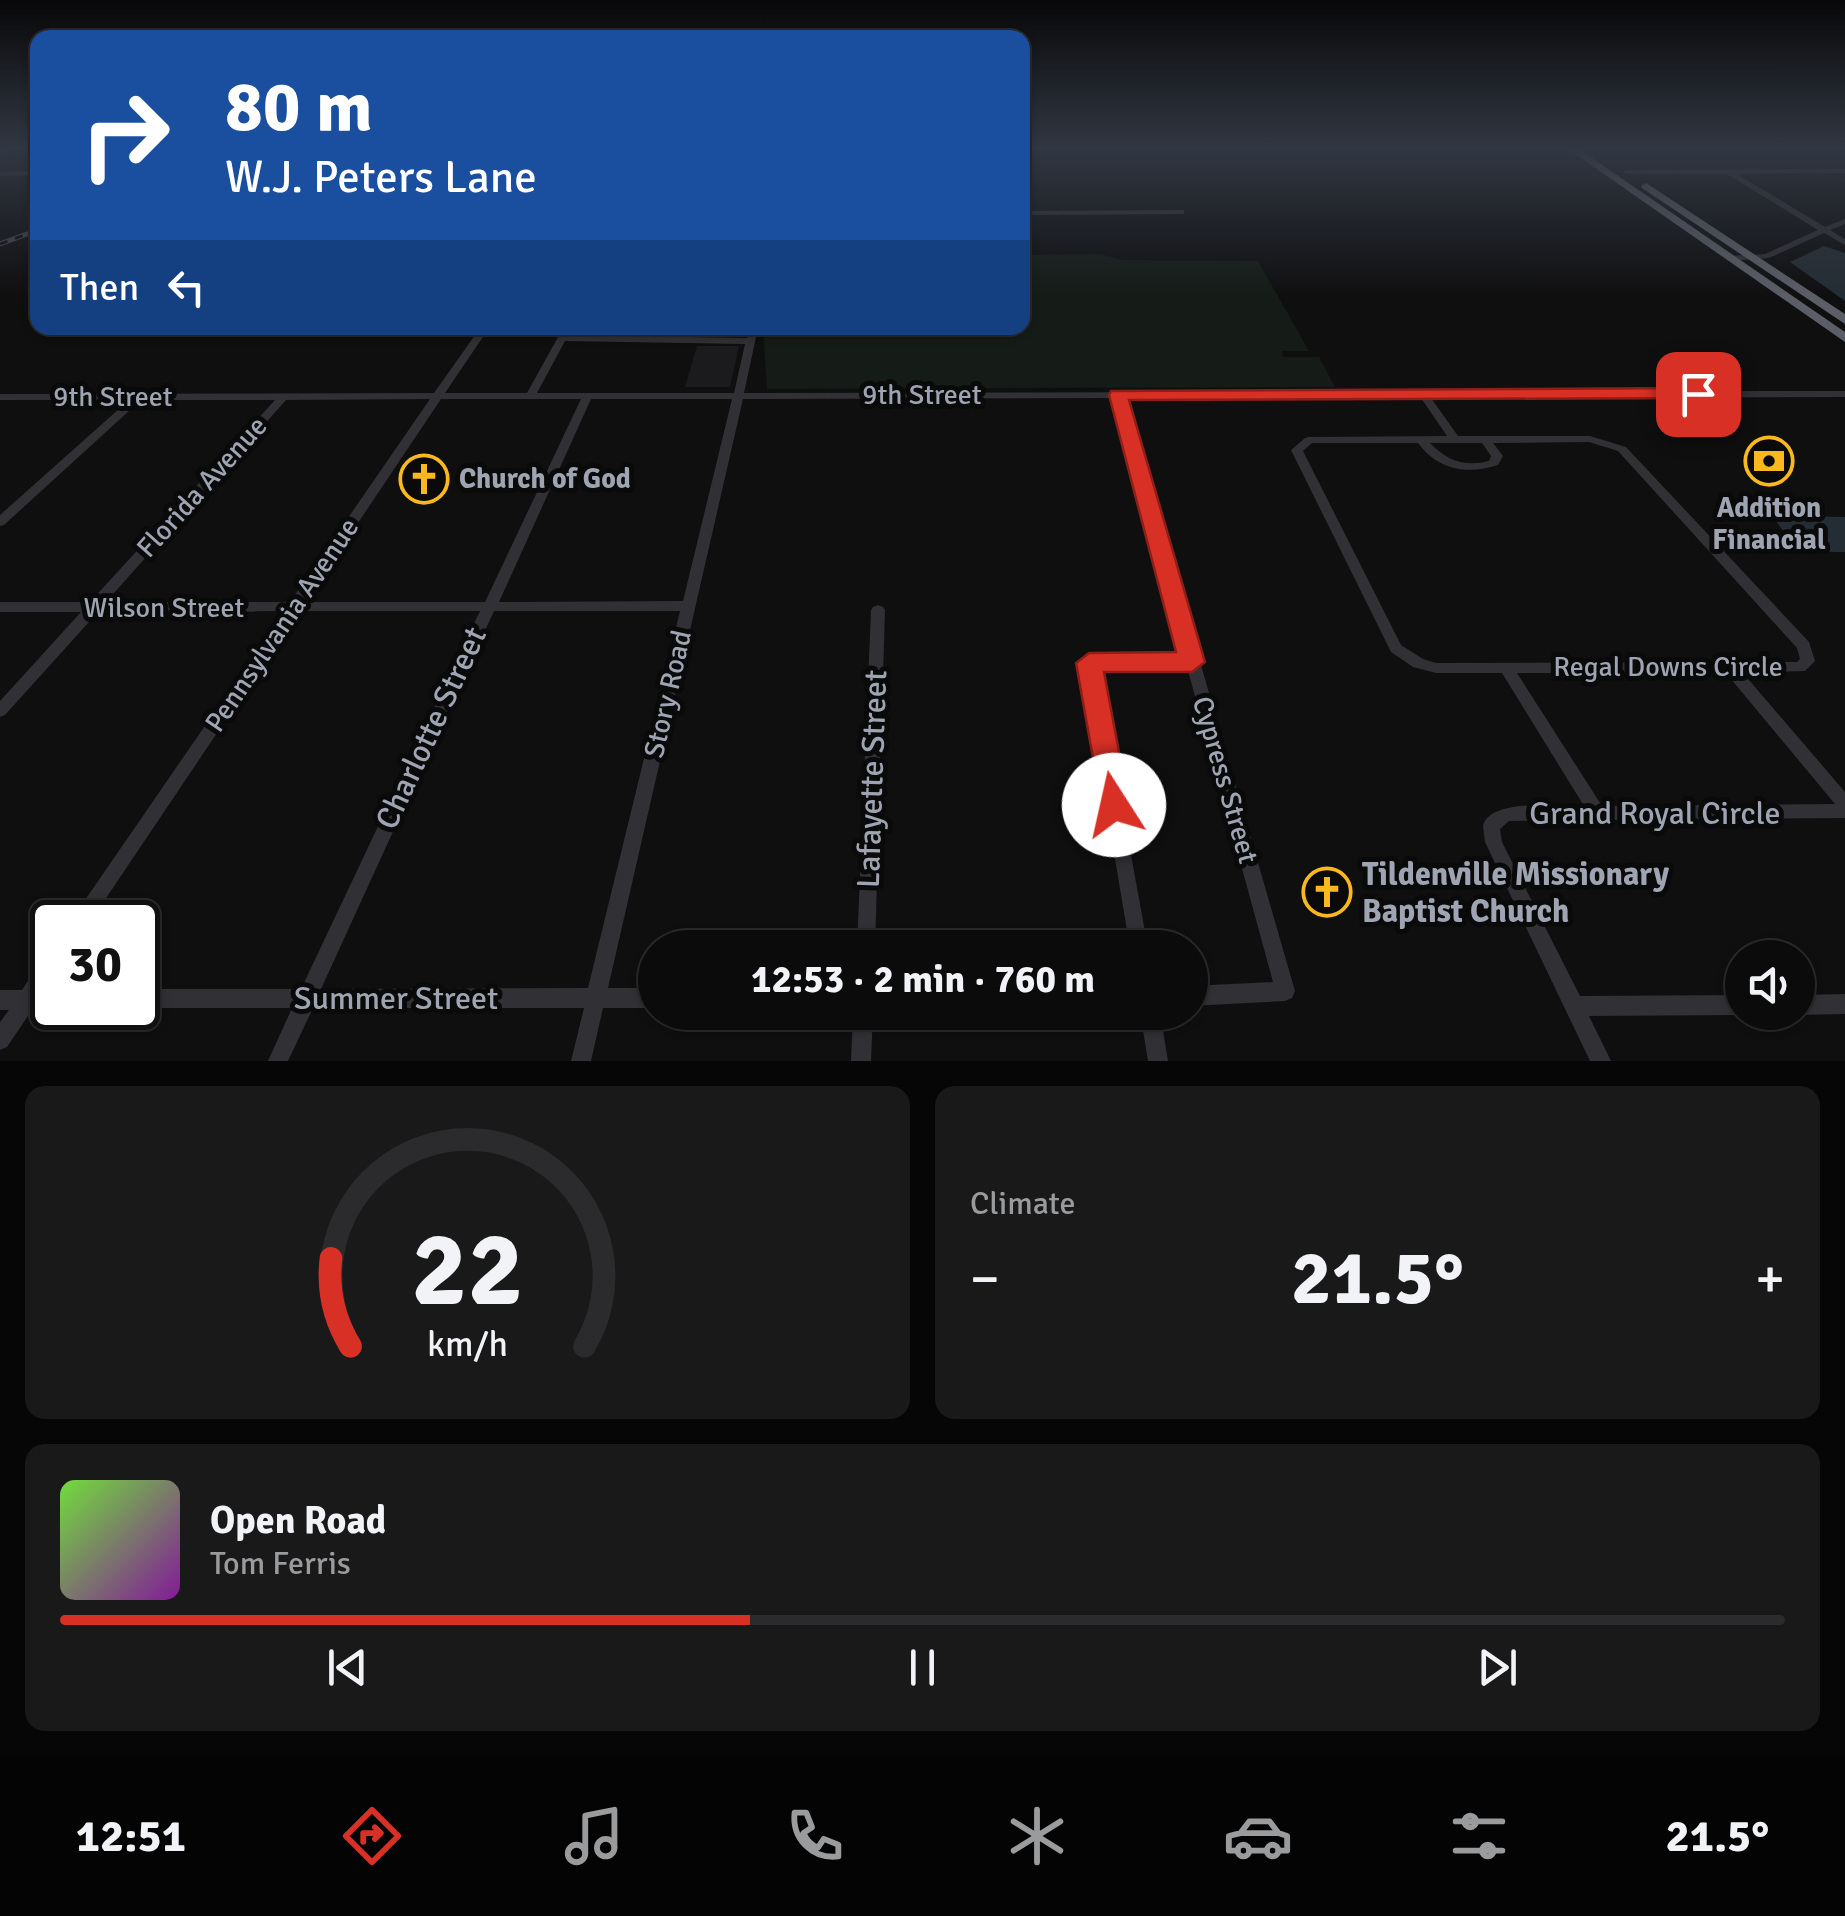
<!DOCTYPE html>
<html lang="en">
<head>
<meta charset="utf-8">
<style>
  body { margin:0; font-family:Signika,sans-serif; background:#19191a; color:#f1f3f6; height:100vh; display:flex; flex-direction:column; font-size:38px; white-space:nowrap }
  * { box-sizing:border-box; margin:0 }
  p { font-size:32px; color:#9a9b9d }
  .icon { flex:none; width:55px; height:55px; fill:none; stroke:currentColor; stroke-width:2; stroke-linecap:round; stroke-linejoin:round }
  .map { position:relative; height:1061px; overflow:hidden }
  .side { display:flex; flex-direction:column; gap:25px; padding:25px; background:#060607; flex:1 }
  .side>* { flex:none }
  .banner { position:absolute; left:30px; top:30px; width:1000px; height:305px; border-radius:20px; box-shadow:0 2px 8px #0004,0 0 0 2px #2b2b2d; background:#1a4fa0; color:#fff; overflow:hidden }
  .tools { position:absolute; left:1725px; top:940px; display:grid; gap:20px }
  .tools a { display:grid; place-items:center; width:90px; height:90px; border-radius:50%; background:#0b0b0c; box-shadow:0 2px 8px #0004,0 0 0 2px #2b2b2d; font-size:50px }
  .speed { position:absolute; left:30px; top:900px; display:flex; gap:20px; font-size:50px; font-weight:700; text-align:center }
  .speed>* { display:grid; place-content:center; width:130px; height:130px; border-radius:50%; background:#0b0b0c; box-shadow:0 2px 8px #0004,0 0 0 2px #2b2b2d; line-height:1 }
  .speed .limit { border:5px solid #111; border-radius:15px; background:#fff; color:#111 }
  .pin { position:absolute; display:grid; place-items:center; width:85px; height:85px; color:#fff; margin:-42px; border-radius:20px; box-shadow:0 5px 15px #0006 }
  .me { position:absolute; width:110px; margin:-55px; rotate:350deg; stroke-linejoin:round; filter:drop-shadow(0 0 8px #0008) }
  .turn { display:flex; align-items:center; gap:35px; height:210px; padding:0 30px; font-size:45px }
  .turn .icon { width:130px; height:130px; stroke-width:2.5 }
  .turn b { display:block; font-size:70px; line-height:85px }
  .then { display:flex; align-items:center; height:95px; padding:0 30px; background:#0003; gap:20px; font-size:38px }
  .big { font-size:75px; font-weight:700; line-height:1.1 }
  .side .card { flex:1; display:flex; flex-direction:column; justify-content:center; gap:15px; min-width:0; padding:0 35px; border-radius:20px; background:#19191a }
  .side .dial { align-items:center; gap:0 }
  .dial svg { height:260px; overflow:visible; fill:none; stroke:#2b2b2d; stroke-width:7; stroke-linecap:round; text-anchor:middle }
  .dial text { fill:#f1f3f6; stroke:none }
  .song { display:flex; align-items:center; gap:30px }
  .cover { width:120px; height:120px; border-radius:15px; background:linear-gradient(135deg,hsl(100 70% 55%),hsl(290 70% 35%)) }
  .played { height:10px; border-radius:5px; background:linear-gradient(90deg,#d93025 40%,#2b2b2d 40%) }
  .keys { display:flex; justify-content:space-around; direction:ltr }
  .heat { display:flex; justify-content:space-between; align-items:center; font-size:55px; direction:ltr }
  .side .tiles { flex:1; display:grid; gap:25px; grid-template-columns:1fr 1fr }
  .card:last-child { grid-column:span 2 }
  .trip { position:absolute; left:638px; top:930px; width:570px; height:100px; border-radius:50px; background:#0b0b0c; box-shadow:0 2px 8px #0004,0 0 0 2px #2b2b2d; font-weight:700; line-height:100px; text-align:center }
  .dock { display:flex; height:160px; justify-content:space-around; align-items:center; background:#040405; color:#9a9b9d }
  .dock .icon { width:70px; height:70px }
  .dock .selected { color:#d93025 }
  .dock b { font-size:45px; color:#f1f3f6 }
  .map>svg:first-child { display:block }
</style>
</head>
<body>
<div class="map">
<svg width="1845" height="1061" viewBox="0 0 1845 1061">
  <rect width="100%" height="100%" fill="#0f0f10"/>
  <!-- built -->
  <polygon fill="#1b1b1d" points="697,346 739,346 730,387 685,387"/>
  <!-- green -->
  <polygon fill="#151b16" points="1100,254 1123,260 1258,261 1309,351 1282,351 1283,357 1319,357 1335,387 767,389 763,328 1022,328 1023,255"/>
  <!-- water -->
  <g fill="#252d34">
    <polygon points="1824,246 1845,253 1845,301 1790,262"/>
    <path d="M1781,516l64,1v35c-29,1 -55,-6 -70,-33z"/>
  </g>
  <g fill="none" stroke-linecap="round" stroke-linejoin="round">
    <!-- minor -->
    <g fill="#303035" fill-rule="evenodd">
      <polygon points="6,149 14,149 0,156 0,151"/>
      <polygon points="1845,169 1845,173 1737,174 1825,227 1845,219 1845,224 1830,230 1845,239 1845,245 1824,233 1769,258 1730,261 1727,260 1727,256 1765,254 1818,230 1727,174 1627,174 1623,172 1627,170"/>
      <polygon points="38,171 38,175 0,176 0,172"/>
      <polygon points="1184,210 1184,214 1181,214 1022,215 1022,211"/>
      <path d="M480,328h9l-44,65h82l36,-65h8l-3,7 179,3 3,-10h8l-14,65 1101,-2v6l-414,1 27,38h132l36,11 183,195 6,19 -10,10 -62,2 102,119v26l-336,3 -9,8 2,13 78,154 162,-1v17h5l-5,3 -153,1 22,45h-21l-105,-219c0,-1 -2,-16 -2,-16 6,-28 79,-20 101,-20l-82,-133h-66l-23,-6 -22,-15 -100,-202 14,-12 4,-1 138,-1 -26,-38h-297l171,593 -3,7 -7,3 -95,5v-20l83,-4 -86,-315 -90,1 51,280h-18l-48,-285 2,-4 5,-1 95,-1 -70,-259 -371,1 -135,589h47v20h-52l-12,53h-20l13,-53h-271l-25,53h-20l24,-53h-157h3v-19h163l179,-378h-181l-209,311h-19l3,-6 210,-305 -186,1 -93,103 -5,2v-16l81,-89h-81v-10h90l185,-202h-134l-137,125 -4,1v-11l129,-115h-129v-6l434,-1zM565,341l180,3 -11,49h-197zM430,399l-140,203h-184l180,-202zM441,399h140l-96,203h-180zM591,399h141l-49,202 -184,1zM1589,442l29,9 179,197 3,11 -3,3 -361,1 -13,-4 -22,-14 -98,-194 9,-8h106c20,27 49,32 80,22l5,-9 -10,-13zM1430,443h52l9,13 -2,5c-24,6 -42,0 -59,-18zM494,611h186l-92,377 -267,1zM1517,673h209l109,131 -233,2z"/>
      <polygon points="878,605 883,607 885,610 875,948 857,948 871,610 873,607"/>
      <polygon points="52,953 52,978 44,990 52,990 52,1008 57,1008 52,1010 32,1010 7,1047 0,1050 0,1022 9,1010 0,1010 0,990 22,990 45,956"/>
      <polygon points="1845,994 1845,1014 1798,1015 1793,1012 1798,1012 1798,995"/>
      <polygon points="853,1012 873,1012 871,1061 851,1061"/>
      <polygon points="1140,1012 1160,1012 1168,1061 1148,1061"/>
    </g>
    <!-- highway -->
    <g fill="#5b5e66" fill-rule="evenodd">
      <polygon points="1568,149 1579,149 1845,332 1845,342"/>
      <polygon points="1646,183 1845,314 1845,324 1642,188 1641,186"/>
    </g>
    <!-- rail casing -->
    <g stroke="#42444a" stroke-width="5">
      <polyline id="rail" points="0,244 38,230"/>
    </g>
    <!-- rail -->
    <use href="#rail" stroke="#0a0a0b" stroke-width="2.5" stroke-dasharray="8" stroke-linecap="butt"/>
  </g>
  <!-- sky -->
  <linearGradient id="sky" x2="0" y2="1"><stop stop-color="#080809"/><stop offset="0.5" stop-color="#313742"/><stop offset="1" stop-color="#313742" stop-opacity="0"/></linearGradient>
  <rect width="1845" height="297" fill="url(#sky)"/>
  <!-- route -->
  <polygon fill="#d93025" stroke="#8d1f18" stroke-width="2.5" points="1698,388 1705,390 1705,398 1129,400 1205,662 1192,672 1104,672 1129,805 1125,814 1114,818 1103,814 1076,663 1089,653 1176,652 1109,395 1111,391"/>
  <!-- icons -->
  <defs>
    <g id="bank-ring" transform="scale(2.5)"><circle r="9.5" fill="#0a0a0b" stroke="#f9b91e" stroke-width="1.5"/><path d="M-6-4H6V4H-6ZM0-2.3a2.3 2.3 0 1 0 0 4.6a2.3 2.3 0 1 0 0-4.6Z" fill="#f9b91e"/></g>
    <g id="church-ring" transform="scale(2.5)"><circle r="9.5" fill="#0a0a0b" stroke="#f9b91e" stroke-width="1.5"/><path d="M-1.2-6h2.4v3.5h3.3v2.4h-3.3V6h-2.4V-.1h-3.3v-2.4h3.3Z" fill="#f9b91e"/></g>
  </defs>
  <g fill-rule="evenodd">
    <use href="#bank-ring" x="1769" y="461"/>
    <use href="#church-ring" x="424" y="479"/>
    <use href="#church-ring" x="1327" y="892"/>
  </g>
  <g text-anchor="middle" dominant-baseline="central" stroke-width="10" stroke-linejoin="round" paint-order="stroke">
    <!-- street labels -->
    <g font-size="28" fill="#9fa4b2" stroke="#0a0a0b">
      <text x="922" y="395">9th Street</text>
      <text x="113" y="397">9th Street</text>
      <text transform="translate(202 487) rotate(-48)">Florida Avenue</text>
      <text x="164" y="608">Wilson Street</text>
      <text transform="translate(282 625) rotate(-56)">Pennsylvania Avenue</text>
      <text x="1668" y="667">Regal Downs Circle</text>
      <text transform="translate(668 694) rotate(-77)">Story Road</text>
      <text transform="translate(1225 780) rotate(74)">Cypress Street</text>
    </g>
    <!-- poi labels -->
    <g font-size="28" font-weight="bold" fill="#9fa4b2" stroke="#0a0a0b" text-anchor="start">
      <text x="459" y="479">Church of God</text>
      <text x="1769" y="508" text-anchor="middle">Addition<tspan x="1769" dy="32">Financial</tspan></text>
    </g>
    <!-- near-street labels -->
    <g font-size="32" fill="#9fa4b2" stroke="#0a0a0b">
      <text transform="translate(431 728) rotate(-65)">Charlotte Street</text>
      <text transform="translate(872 779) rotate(-88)">Lafayette Street</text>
      <text x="1655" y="813">Grand Royal Circle</text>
      <text x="396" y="998">Summer Street</text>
    </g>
    <!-- near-poi labels -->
    <g font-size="32" font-weight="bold" fill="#9fa4b2" stroke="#0a0a0b" text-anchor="start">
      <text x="1362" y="874">Tildenville Missionary<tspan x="1362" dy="37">Baptist Church</tspan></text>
    </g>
  </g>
</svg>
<div class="tools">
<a><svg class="icon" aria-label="sound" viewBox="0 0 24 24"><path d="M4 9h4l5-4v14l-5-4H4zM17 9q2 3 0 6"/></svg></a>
</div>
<div class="speed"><div class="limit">30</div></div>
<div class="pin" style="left:1698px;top:394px;background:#d93025"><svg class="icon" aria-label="arrive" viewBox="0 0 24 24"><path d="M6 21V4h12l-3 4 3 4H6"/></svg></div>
<svg class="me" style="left:1114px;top:805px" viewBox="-20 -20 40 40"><circle r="19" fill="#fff"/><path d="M0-13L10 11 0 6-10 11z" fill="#d93025"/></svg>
<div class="trip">12:53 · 2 min · 760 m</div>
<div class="banner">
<div class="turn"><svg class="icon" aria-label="right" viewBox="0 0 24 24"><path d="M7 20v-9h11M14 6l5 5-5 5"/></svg><div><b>80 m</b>W.J. Peters Lane</div></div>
<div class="then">Then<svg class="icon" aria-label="left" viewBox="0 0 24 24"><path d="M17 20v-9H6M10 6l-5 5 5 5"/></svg></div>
</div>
</div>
<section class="side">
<div class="tiles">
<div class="card dial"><svg viewBox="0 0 100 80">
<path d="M14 69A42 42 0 1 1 86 69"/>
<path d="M14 69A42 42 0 0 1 8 42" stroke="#d93025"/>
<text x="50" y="56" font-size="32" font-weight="700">22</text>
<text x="50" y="72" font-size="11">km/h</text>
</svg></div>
<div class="card"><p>Climate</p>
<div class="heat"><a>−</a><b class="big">21.5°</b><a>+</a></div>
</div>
<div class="card">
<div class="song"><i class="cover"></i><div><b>Open Road</b><p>Tom Ferris</p></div></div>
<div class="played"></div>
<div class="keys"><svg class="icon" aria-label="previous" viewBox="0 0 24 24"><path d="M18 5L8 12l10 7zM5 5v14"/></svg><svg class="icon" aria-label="pause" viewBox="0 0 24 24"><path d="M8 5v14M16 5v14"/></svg><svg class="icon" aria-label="next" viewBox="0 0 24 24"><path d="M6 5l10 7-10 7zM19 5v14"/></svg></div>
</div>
</div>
</section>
<nav class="dock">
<b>12:51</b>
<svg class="icon selected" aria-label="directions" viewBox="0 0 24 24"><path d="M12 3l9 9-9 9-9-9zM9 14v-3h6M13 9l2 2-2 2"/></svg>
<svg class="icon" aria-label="music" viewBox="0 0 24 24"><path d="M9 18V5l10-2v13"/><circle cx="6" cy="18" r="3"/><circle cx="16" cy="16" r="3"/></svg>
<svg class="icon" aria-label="phone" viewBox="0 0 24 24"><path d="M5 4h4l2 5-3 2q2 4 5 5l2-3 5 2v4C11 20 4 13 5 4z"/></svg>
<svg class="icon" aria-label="climate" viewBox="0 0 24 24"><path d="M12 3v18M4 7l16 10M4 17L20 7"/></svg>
<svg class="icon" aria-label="car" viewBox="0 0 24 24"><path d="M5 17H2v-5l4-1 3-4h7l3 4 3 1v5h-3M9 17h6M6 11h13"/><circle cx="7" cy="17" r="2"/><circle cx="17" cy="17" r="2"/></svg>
<svg class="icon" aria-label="filters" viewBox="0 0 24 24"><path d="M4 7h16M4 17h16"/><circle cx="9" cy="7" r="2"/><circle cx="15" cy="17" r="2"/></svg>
<b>21.5°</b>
</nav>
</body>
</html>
